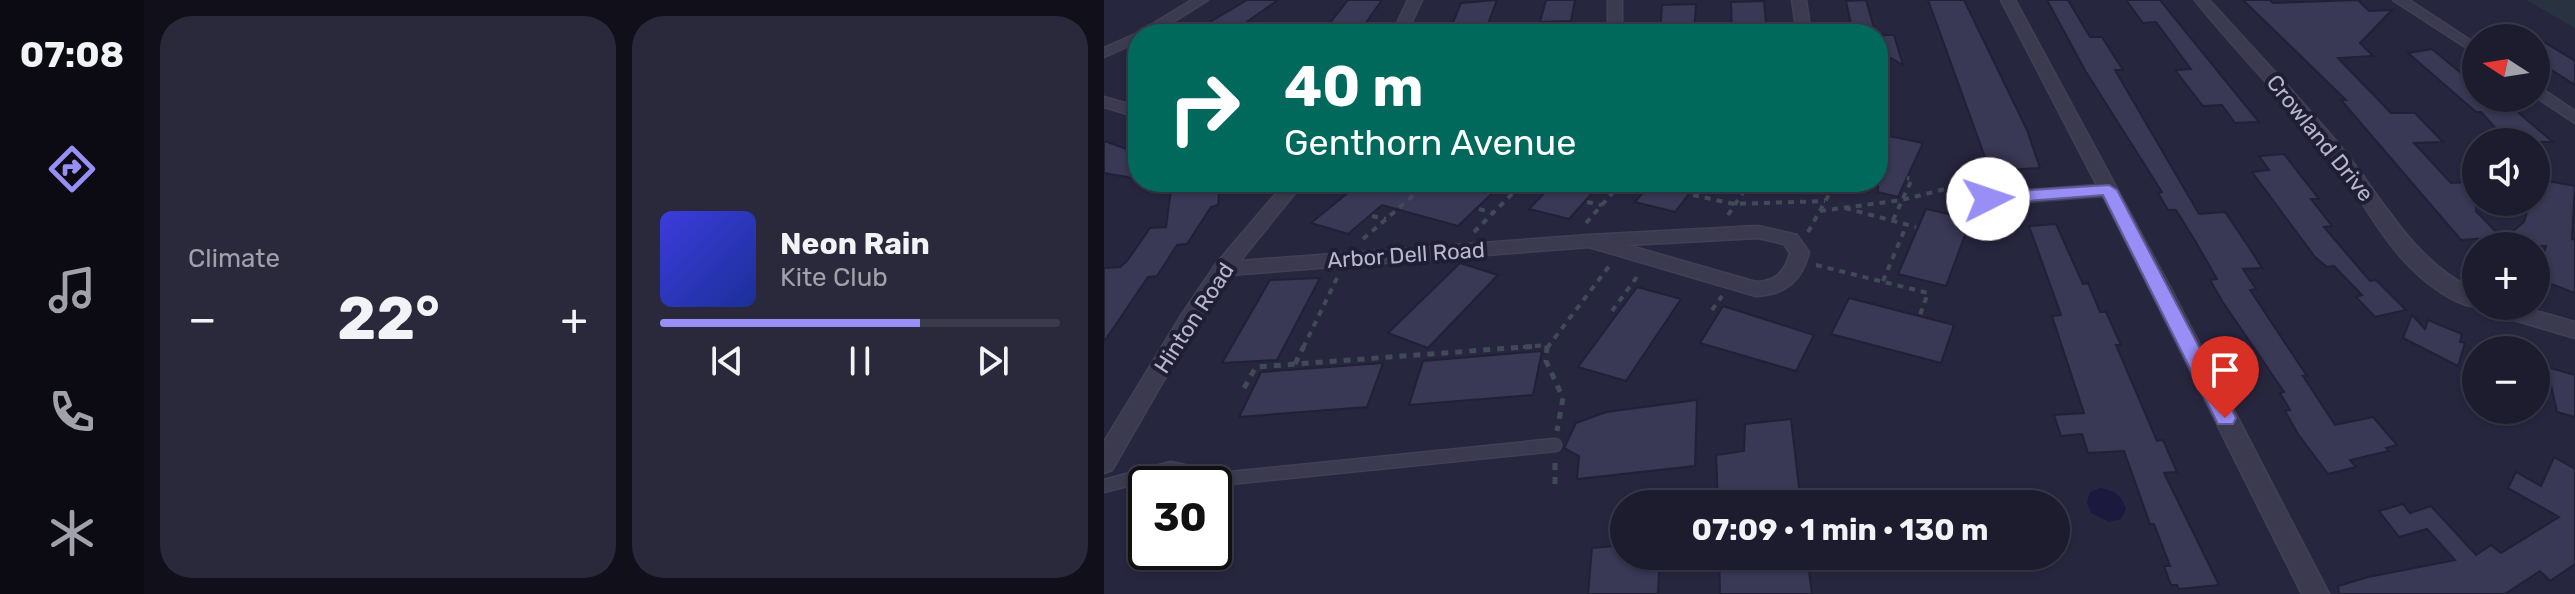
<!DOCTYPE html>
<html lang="en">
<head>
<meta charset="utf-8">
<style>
  body { margin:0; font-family:Rubik,sans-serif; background:#2a293b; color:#f1f3f6; height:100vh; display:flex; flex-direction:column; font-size:30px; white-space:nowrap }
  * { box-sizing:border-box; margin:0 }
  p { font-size:26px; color:#a0a1aa }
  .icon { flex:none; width:44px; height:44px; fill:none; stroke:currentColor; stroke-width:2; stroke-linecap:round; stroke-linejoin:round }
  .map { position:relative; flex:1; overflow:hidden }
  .sheet { display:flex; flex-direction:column; gap:16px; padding:16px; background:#100f1a; width:960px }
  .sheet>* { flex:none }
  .guide { position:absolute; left:24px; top:24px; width:760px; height:168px; border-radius:32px; box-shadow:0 2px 6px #0004,0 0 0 2px #3b3a4b; background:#00695c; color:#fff; overflow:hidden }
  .needle { width:52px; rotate:282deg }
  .controls { position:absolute; left:1358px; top:24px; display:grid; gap:16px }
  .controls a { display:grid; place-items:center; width:88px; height:88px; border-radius:50%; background:#1d1c2f; box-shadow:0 2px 6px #0004,0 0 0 2px #3b3a4b; font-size:40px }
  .speed { position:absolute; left:24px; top:466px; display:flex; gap:16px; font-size:40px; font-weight:700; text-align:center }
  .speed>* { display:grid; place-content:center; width:104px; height:104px; border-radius:50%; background:#1d1c2f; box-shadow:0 2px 6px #0004,0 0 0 2px #3b3a4b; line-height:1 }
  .speed .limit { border:4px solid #111; border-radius:12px; background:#fff; color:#111 }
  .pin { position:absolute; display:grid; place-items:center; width:68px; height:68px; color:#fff; margin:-82px -34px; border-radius:50% 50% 50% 0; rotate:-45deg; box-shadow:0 0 8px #0007 }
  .pin .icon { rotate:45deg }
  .me { position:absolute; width:88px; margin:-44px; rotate:86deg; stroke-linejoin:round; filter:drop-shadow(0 0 6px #0008) }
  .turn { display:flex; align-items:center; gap:28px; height:168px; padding:0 24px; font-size:36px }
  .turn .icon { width:104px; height:104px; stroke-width:2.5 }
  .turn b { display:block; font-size:56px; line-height:68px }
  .big { font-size:60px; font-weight:700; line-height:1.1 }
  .sheet .tile { flex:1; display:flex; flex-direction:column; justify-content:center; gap:12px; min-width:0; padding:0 28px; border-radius:32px; background:#2a293b }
  .song { display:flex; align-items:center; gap:24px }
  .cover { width:96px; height:96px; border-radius:12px; background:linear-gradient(135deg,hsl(240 70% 55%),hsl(230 70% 35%)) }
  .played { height:8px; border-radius:4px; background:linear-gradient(90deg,#988ff6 65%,#3b3a4b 65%) }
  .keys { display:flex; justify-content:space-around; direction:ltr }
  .heat { display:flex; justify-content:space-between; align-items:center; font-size:44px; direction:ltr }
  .sheet .tiles { flex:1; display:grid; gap:16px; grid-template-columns:repeat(2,1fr) }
  .trip { position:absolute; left:506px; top:490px; width:460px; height:80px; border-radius:40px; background:#1d1c2f; box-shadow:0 2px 6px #0004,0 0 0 2px #3b3a4b; font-weight:700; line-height:80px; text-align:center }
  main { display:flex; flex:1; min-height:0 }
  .dock { display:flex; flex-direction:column; width:144px; justify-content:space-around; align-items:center; background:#0c0b13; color:#a0a1aa }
  .dock .icon { width:56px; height:56px }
  .dock .on { color:#988ff6 }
  .dock b { font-size:36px; color:#f1f3f6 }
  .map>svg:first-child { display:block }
</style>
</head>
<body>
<main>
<nav class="dock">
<b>07:08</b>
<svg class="icon on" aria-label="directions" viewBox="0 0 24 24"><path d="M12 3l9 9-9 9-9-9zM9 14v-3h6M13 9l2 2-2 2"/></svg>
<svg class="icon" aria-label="music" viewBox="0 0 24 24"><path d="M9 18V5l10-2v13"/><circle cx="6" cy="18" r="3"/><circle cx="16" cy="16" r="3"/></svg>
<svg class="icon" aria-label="phone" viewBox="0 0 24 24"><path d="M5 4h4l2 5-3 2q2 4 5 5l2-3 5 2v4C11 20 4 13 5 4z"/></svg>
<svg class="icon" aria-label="climate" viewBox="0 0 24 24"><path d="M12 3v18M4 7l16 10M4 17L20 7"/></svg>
</nav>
<section class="sheet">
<div class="tiles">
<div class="tile"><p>Climate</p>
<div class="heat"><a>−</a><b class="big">22°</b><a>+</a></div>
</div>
<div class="tile">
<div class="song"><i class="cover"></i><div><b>Neon Rain</b><p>Kite Club</p></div></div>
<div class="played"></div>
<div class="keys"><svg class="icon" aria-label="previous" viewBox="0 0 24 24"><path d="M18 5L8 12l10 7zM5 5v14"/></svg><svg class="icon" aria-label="pause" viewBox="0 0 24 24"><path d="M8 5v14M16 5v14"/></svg><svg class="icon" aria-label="next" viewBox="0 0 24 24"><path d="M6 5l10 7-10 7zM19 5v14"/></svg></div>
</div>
</div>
</section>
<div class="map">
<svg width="1471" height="594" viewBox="0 0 1471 594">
  <rect width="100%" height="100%" fill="#27263f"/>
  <!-- green -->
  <polygon fill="#283240" points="1422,0 1471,0 1471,28"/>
  <!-- water -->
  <path fill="#1b193d" d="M996,488c15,2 21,7 26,21l-5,10 -12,3 -18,-9 -4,-11 3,-10z"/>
  <!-- building -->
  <g fill="#393855" stroke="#222036" stroke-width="2">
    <polygon points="143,0 174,0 130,31 89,32"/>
    <polygon points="244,0 278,0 254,34 224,34 229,28 222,28"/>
    <polygon points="393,0 383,26 348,25 357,3"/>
    <polygon points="442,0 471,0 467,21 436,22"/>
    <polygon points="762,0 770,28 748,29 742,1"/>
    <polygon points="824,0 860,0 923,130 936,168 886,171"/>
    <polygon points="943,0 964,0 986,37 998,37 1019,70 1011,70 1095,214 1121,212 1144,246 1158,268 1139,269 1152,289 1146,290 1203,376 1199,376 1231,425 1269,417 1293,445 1282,448 1285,451 1246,460 1252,467 1224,474 1194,434 1181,411 1186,410 1176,393 1180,392 1118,301 1106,280 1113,279 1090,239 1072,210 1064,210 1054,193 1058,192 982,72"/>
    <polygon points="1022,0 1056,0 1155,122 1131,123 1118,105 1099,106 1071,70 1087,69 1052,22 1039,23"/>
    <polygon points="1139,0 1166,0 1169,3 1254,0 1265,11 1288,10 1256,43 1269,56 1234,58 1287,113 1311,113 1339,142 1310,143 1347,183 1366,182 1372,189 1372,211 1397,237 1357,240 1237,100 1242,100"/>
    <polygon points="660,1 663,34 628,34 627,2"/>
    <polygon points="592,4 590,34 556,34 558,5"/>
    <polygon points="774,35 790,35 799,65 787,58 774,80"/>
    <polygon points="1432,37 1471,61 1471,85 1432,60"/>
    <polygon points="1328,49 1363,78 1372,78 1372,98 1397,98 1449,142 1404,142 1377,112 1372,112 1304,53"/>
    <polygon points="780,135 819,143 794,197 774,192 774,145"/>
    <polygon points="0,141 34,153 34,179 0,173"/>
    <polygon points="1180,154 1215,199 1207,199 1228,226 1220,227 1266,281 1272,280 1302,310 1271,317 1252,297 1258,295 1230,266 1223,267 1211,257 1148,172 1165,170 1155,156"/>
    <polygon points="1432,179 1471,186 1468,239 1471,240 1471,293 1432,278 1442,246 1391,246 1420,222 1426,202 1432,202"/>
    <polygon points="68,182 116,182 114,205 107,207 83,244 73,245 53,276 44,277 0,342 0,268 16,267 23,261 46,228 62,227"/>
    <polygon points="257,182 400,182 354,226 278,205 244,234 207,223"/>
    <polygon points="451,182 498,182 465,219 425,209"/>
    <polygon points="548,182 594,182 571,212 531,202"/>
    <polygon points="822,209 867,219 842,286 794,274"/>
    <polygon points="952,224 979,284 984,283 996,312 1002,312 1017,345 1012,345 1053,441 1059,440 1073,472 1060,473 1115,585 1075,589 1073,585 1067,585 1060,566 1066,566 1050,524 1046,524 1020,451 984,453 978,434 957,436 950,415 980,413 948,316 957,315 925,226"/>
    <polygon points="356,263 394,275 324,348 284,333"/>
    <polygon points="216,278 173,360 118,363 166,280"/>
    <polygon points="533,287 577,299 522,381 474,367"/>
    <polygon points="745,298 850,325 837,363 727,334"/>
    <polygon points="619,306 710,335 692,371 596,343"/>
    <polygon points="1308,315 1321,329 1324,320 1358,334 1356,342 1361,343 1354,366 1299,338"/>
    <polygon points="438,351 429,395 305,405 319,361"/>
    <polygon points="279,363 263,407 135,417 157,372"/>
    <polygon points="1443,367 1471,375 1471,417 1453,412"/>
    <polygon points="593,400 591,466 473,479 475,456 460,448 472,423 502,412"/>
    <polygon points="687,419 697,504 614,504 612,455 640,451 641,424"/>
    <polygon points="1450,457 1471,469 1471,564 1446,581 1436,571 1401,594 1235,594 1234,586 1264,577 1351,560 1323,529 1295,537 1275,511 1299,504 1306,513 1327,506 1372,555 1387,545 1397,553 1455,517 1404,488 1412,472 1437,486"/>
    <polygon points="520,545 520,556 556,556 554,594 484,594 488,548"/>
    <polygon points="615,556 703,556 708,594 616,594"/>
  </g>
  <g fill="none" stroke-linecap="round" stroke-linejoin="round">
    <!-- lane casing -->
    <g stroke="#424055" stroke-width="15">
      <polyline id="lane" points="0,486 67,468 116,479 451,445"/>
    </g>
    <!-- street casing -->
    <g stroke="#424055" stroke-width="3">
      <g id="street">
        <polygon points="88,0 104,0 50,34 34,34 34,42 0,57 0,48 34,33"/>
        <polygon points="304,0 318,0 302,34 288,34"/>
        <rect x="504" y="0" width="14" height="34"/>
        <polygon points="688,0 702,0 707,34 693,34"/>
        <polygon points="897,0 911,0 1066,287 1225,594 1198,594 999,196 884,205 875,199 884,193 993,185"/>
        <path d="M1091,0h14c44,48 89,96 131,146 44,53 71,114 136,145v15h4c-18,3 -45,-17 -59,-29 -39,-33 -61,-83 -92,-123 -43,-53 -92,-101 -134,-154z"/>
        <polygon points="1289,0 1305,0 1372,44 1372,54"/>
        <polygon points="1432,85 1471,111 1471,123 1432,97"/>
        <polygon points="0,97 34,107 34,117 0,107"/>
        <path d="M182,182h18l-64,79 349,-26 169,-9 39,9 12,17c-7,29 -23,42 -53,44l-167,-49 -360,28 -33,49 -84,146 -8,3v-31l78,-128 34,-50zM654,238l26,6 6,9c-5,19 -14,28 -34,29l-129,-37z"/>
        <polygon points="1377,306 1414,306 1471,322 1471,338 1380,311"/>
      </g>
    </g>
    <!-- path-far1 -->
    <g stroke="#414b58" stroke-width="4" stroke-dasharray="6 6" stroke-linecap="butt">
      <polyline points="589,195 630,204 721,201"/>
      <polyline points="483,202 498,205"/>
      <polyline points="741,208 812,227"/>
      <polyline points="375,209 389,213"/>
      <polyline points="716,211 798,200 864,183"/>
      <polyline points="624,215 646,182"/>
      <polyline points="268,216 282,219"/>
      <polyline points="789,220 808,179 803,178"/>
      <polyline points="482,223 518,182"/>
      <polyline points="370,232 420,182"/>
      <polyline points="704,232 732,182"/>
      <polyline points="259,239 325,182"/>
      <polyline points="712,265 824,293 816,315"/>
      <polyline points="779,281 803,224"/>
      <polyline points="608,310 618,296"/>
      <polyline points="508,311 535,274"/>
      <polyline points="199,348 234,276"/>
      <polyline points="407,348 443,345"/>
      <polyline points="443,348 506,265"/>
    </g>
    <!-- path -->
    <g stroke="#414b58" stroke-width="5" stroke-dasharray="7 7" stroke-linecap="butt">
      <polyline points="443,346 442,361 459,398 453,431"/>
      <polyline points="191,364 200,346"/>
      <polyline points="140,388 152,367 434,346"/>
      <polyline points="451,463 451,489"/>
    </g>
    <!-- lane -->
    <use href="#lane" stroke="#3b3a4f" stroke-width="12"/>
    <!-- street -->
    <use href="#street" fill="#3b3a4f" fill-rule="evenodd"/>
  </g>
  <!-- route -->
  <polygon fill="#988ff6" stroke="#635da0" stroke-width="2" points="1005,185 1013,190 1129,412 1132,418 1129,424 1114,424 999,195 884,204 876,199 884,193"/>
  <g text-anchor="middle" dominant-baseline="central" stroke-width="8" stroke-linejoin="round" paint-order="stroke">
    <!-- street labels -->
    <g font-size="22" fill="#b8b6ca" stroke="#201e34">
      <text transform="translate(1216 138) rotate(51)">Crowland Drive</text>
      <text transform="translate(302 255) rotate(-4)">Arbor Dell Road</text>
      <text transform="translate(90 318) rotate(-57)">Hinton Road</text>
    </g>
  </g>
</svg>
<div class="controls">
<a><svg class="needle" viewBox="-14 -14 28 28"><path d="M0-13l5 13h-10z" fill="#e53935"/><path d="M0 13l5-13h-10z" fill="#a0a1aa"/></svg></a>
<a><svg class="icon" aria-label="sound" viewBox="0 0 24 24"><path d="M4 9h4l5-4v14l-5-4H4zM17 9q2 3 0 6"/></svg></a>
<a>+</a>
<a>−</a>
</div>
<div class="speed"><div class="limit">30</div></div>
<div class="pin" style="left:1121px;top:418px;background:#d93025"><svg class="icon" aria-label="arrive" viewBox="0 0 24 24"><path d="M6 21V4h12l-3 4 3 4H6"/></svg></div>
<svg class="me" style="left:884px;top:199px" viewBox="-20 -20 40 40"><circle r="19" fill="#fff"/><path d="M0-13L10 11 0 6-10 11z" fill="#988ff6"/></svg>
<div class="trip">07:09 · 1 min · 130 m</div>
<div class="guide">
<div class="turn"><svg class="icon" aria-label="right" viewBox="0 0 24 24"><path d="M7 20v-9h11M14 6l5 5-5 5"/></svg><div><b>40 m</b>Genthorn Avenue</div></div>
</div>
</div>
</main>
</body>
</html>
